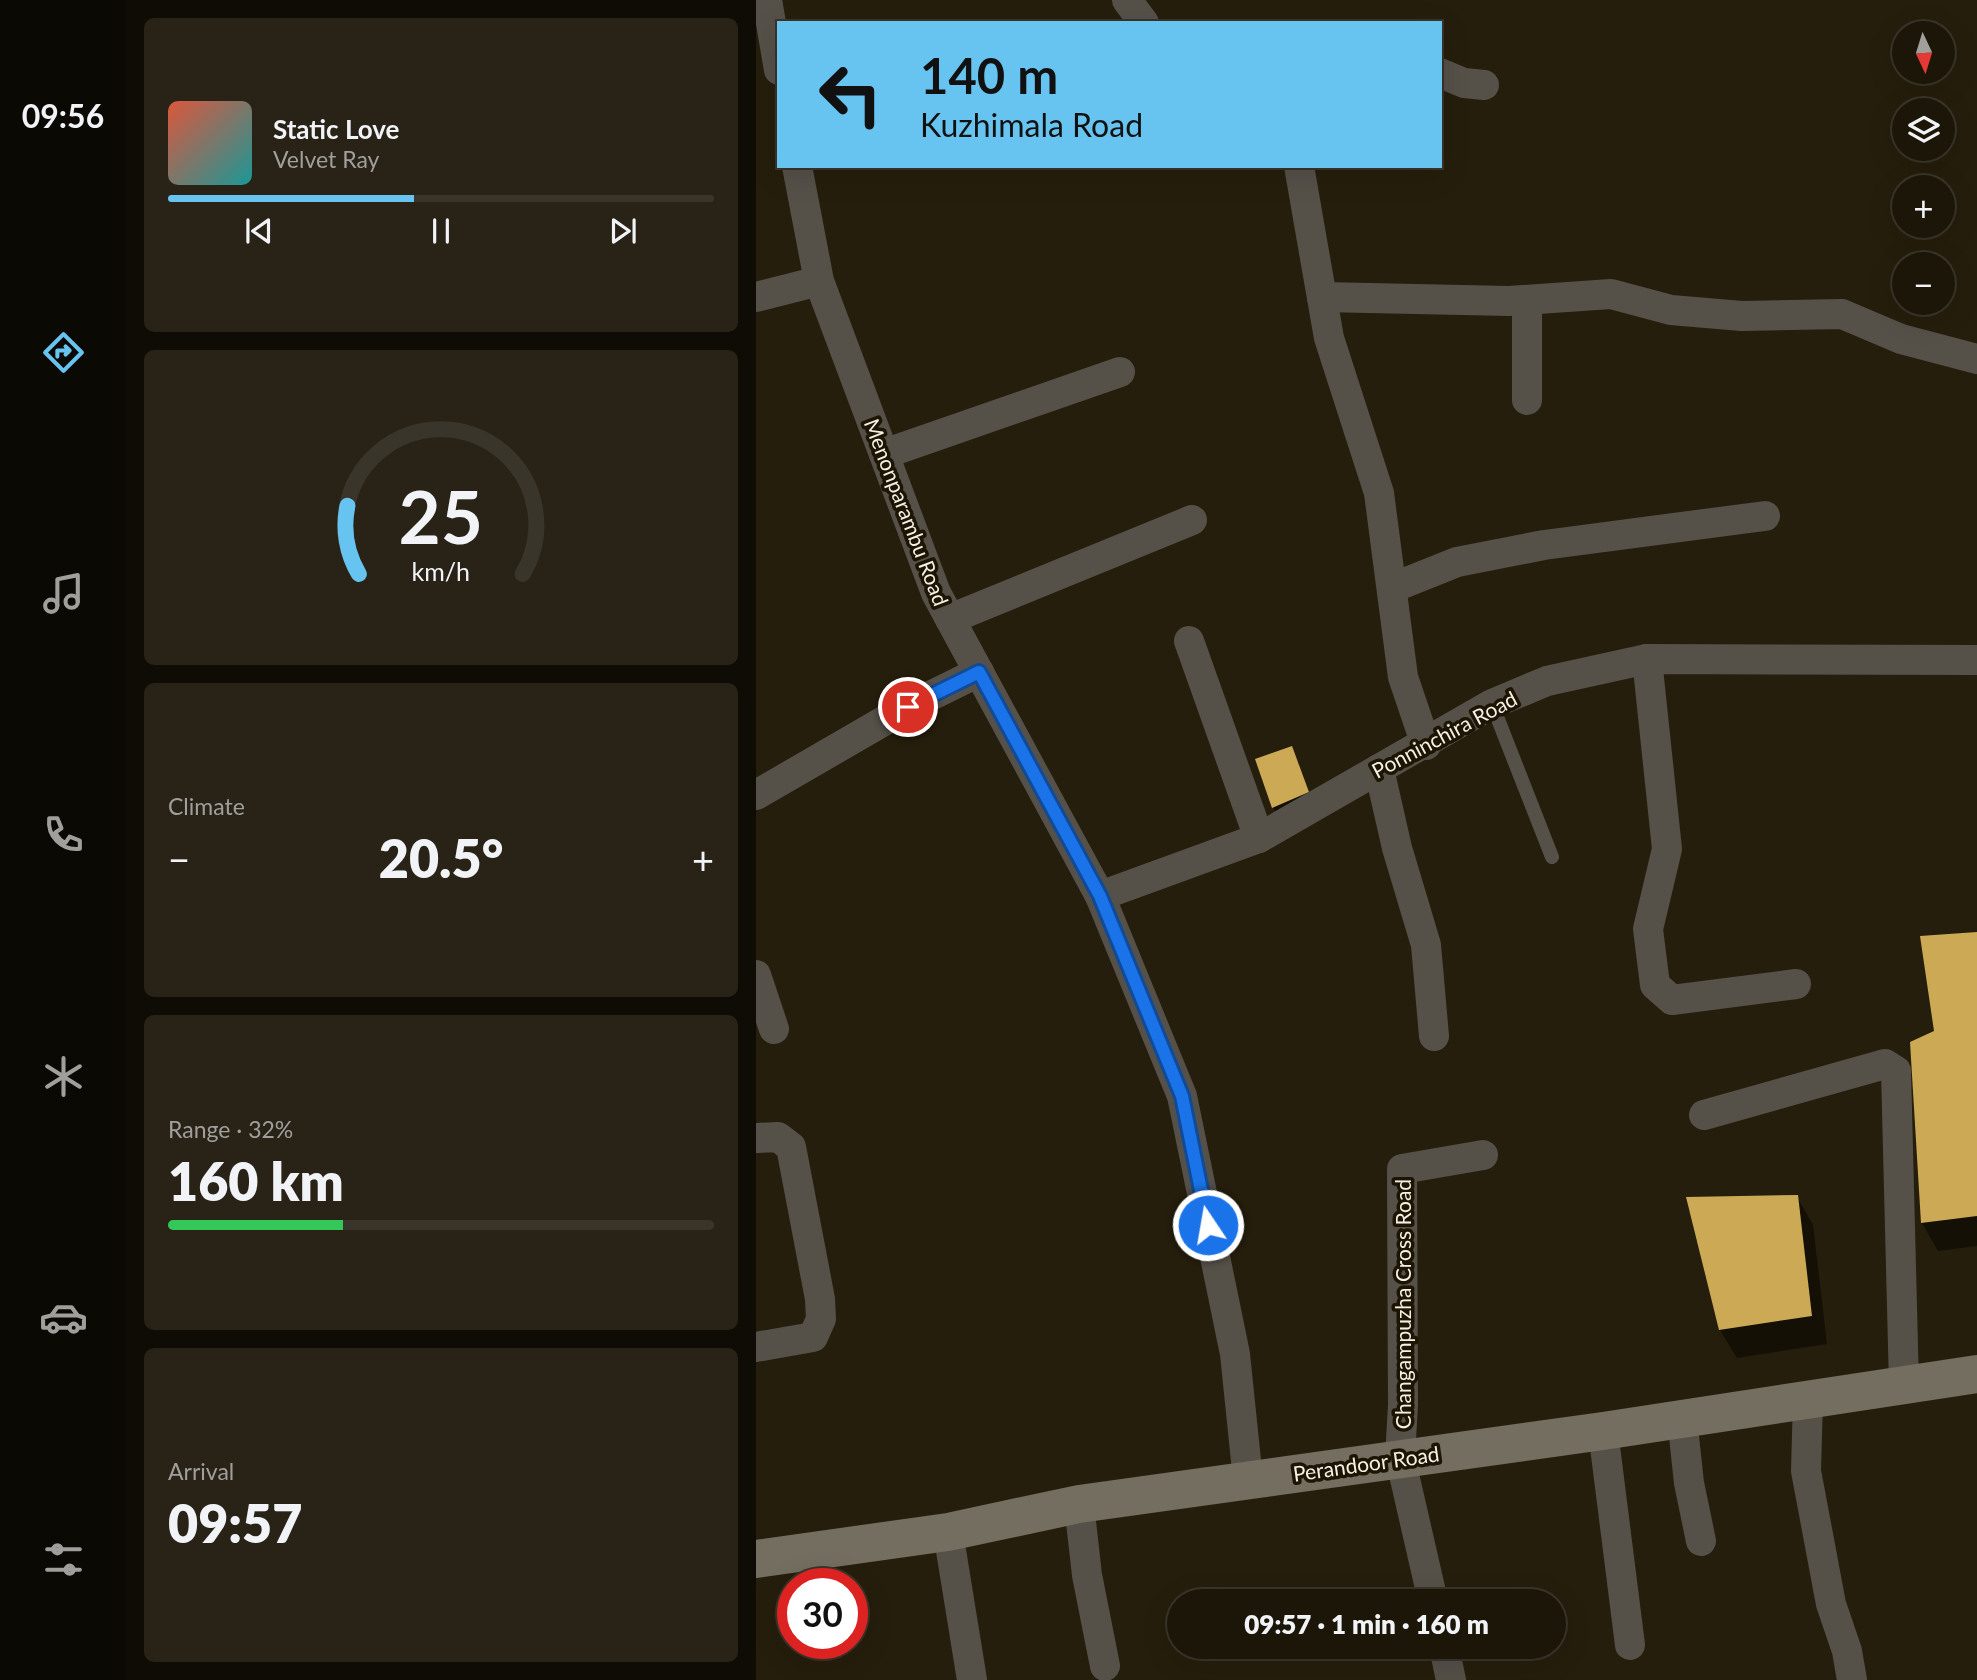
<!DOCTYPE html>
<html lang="en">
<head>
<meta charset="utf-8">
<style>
  body { margin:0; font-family:Lato,sans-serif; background:#292317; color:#f1f3f6; height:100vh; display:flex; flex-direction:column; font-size:26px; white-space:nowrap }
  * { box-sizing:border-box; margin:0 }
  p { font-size:23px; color:#a09f9c }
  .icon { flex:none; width:38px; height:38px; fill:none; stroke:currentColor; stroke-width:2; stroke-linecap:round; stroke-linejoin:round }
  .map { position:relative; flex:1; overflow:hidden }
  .sheet { display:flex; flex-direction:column; gap:18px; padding:18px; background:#0f0c05; width:630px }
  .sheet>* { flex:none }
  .hud { position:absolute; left:21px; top:21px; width:665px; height:147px; border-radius:0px; box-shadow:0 7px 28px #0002,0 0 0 2px #3a352a; background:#67c4f0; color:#111; overflow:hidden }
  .needle { width:46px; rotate:176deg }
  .tools { position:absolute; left:1136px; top:21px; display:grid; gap:14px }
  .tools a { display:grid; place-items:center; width:63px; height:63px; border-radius:50%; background:#1c1609; box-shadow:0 7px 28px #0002,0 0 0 2px #3a352a; font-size:35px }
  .speed { position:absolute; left:21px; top:1568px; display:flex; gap:14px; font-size:35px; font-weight:700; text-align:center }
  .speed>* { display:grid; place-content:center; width:91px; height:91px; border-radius:50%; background:#1c1609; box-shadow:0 7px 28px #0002,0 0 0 2px #3a352a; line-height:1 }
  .speed .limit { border:10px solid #d22; background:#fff; color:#111 }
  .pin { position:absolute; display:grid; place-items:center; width:60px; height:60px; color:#fff; margin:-30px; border:4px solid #fff; border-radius:50%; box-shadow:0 2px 7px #0007 }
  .me { position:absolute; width:77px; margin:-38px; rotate:348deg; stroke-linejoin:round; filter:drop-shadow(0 0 5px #0008) }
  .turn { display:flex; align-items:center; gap:24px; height:147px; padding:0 28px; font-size:32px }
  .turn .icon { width:91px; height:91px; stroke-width:2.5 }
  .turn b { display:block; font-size:49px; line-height:60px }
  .big { font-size:52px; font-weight:800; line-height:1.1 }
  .sheet .card { flex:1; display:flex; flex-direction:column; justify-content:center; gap:10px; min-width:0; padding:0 24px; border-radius:10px; background:#292317 }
  .sheet .dial { align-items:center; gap:0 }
  .dial svg { height:182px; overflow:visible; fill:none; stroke:#3a352a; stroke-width:7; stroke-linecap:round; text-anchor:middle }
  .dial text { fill:#f1f3f6; stroke:none }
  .song { display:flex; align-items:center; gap:21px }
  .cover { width:84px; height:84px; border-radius:10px; background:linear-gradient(135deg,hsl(10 70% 55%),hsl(180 70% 35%)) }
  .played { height:7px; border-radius:4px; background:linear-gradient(90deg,#67c4f0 45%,#3a352a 45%) }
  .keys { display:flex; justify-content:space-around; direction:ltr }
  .heat { display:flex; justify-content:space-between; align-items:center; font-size:38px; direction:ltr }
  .charge { height:10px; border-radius:5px; background:linear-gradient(90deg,#34c759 32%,#3a352a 0) }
  .trip { position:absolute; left:411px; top:1589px; width:399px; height:70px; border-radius:35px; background:#1c1609; box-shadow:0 7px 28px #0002,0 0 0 2px #3a352a; font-weight:800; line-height:70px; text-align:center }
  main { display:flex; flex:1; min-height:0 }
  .tab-bar { display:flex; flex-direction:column; width:126px; justify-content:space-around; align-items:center; background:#0b0904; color:#a09f9c }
  .tab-bar .icon { width:49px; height:49px }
  .tab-bar .current { color:#67c4f0 }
  .tab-bar b { font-size:32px; color:#f1f3f6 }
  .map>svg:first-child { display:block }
</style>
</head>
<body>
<main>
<nav class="tab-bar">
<b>09:56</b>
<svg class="icon current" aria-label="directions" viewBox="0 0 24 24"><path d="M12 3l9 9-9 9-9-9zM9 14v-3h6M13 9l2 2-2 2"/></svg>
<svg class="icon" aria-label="music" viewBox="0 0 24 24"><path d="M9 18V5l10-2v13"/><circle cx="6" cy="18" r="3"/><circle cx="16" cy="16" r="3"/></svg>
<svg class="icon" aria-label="phone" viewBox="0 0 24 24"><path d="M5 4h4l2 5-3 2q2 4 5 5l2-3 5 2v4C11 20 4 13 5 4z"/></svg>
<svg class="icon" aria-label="climate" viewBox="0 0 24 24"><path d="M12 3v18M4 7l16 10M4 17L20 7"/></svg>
<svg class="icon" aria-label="car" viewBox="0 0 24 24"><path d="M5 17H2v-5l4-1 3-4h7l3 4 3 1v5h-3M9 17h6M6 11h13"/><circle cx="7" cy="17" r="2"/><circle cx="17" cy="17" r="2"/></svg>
<svg class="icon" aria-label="filters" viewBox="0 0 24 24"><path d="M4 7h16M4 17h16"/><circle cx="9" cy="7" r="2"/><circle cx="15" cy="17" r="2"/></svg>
</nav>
<section class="sheet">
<div class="card">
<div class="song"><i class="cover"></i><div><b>Static Love</b><p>Velvet Ray</p></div></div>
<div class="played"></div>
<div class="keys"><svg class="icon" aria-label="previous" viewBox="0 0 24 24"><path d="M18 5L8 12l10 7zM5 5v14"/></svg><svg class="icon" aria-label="pause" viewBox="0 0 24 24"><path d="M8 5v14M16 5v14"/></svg><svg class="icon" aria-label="next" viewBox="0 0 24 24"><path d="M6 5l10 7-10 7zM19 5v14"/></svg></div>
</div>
<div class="card dial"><svg viewBox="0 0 100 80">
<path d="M14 69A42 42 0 1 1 86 69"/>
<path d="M14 69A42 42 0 0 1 9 39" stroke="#67c4f0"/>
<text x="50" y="56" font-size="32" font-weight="700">25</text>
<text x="50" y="72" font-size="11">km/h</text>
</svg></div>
<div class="card"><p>Climate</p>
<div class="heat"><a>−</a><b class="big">20.5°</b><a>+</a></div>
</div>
<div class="card"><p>Range · 32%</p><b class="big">160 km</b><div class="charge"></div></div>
<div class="card"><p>Arrival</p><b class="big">09:57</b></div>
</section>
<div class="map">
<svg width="1221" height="1680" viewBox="0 0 1221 1680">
  <rect width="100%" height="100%" fill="#261e0c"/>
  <!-- shadow -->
  <g fill="#0007">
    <polygon points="535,748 559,806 525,821 517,807"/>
    <polygon points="1221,934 1221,1246 1182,1251 1166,1223 1180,1032 1166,938"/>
    <polygon points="1041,1197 1057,1225 1071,1344 981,1358 964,1330"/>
  </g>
  <!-- building -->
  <g fill="#cca954">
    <polygon points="536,746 553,792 516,808 499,759"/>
    <polygon points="1221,932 1221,1216 1165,1223 1154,1042 1178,1031 1164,936"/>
    <polygon points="1042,1195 1056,1316 963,1330 930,1197"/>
  </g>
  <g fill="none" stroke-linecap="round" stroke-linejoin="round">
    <!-- service -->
    <polyline stroke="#555149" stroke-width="14" points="736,704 796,857"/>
    <!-- minor -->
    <g stroke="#555149" stroke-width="30">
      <polyline points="11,0 23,70"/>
      <polyline points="371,0 388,23"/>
      <polyline points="684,73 708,83 728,85"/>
      <polyline points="41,166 63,281 180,593 344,896 426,1096 479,1354 492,1480"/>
      <polyline points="543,166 573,338 623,493 647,677 670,745"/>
      <polyline points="0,297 63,281"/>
      <polyline points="566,297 753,301 855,294 915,310 986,316 1086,314 1145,339 1221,359"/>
      <polyline points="771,400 771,300"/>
      <polyline points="128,454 364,372"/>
      <polyline points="636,588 701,562 788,545 1009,516"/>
      <polyline points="194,619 436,520"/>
      <polyline points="433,641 503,838"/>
      <polyline points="891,659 911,849 892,929 899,985 916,1000 1040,984"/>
      <polyline points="623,769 641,848 670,945 678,1036"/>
      <polyline points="0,795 152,707 223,672"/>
      <polyline points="344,896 503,838 736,704 791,681 891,659 1221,660"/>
      <polyline points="0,975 18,1029"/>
      <polyline points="948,1115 1129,1064 1140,1071 1148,1385"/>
      <polyline points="0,1138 22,1137 35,1147 64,1299 65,1319 57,1337 0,1347"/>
      <polyline points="1052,1399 1050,1471 1075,1604 1091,1651 1096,1680"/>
      <polyline points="926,1418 933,1483 945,1541"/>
      <polyline points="847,1431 874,1645"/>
      <polyline points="323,1504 331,1575 349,1666"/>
      <polyline points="192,1532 216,1680"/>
      <polyline points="677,1601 644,1457 647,1405 646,1169 727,1155"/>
      <polyline points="688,1647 695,1680"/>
    </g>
    <!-- secondary -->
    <polyline stroke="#746e60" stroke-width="38" points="0,1559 192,1532 323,1504 847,1431 1221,1374"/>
  </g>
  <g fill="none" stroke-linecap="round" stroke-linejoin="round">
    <!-- route casing -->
    <g stroke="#114b97" stroke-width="18">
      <polyline id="route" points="152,707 223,672 344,896 426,1096 452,1225"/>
    </g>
    <!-- route -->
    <use href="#route" stroke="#1a73e8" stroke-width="12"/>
  </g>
  <g text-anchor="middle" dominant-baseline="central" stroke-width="7" stroke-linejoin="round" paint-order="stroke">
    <!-- street labels -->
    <g font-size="21" fill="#f5f0e4" stroke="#1c1504">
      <text transform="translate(151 512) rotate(69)">Menonparambu Road</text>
      <text transform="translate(688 734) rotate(-28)">Ponninchira Road</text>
      <text transform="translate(646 1304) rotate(-90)">Changampuzha Cross Road</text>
      <text transform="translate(610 1463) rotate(-8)">Perandoor Road</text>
    </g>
  </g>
</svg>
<div class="tools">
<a><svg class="needle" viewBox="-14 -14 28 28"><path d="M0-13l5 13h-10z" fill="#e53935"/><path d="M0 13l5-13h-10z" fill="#a09f9c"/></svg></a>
<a><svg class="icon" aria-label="layers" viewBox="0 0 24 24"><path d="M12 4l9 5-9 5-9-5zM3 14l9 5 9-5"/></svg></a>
<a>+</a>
<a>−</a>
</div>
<div class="speed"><div class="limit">30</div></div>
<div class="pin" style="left:152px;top:707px;background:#d93025"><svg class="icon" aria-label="arrive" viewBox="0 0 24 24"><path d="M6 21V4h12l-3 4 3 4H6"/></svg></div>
<svg class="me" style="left:452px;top:1225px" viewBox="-20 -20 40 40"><circle r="17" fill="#1a73e8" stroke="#fff" stroke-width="3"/><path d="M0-11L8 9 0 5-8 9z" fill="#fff"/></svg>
<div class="trip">09:57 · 1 min · 160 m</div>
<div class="hud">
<div class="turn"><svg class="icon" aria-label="left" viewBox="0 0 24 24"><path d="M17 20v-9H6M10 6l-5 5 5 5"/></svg><div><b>140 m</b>Kuzhimala Road</div></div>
</div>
</div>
</main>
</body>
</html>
